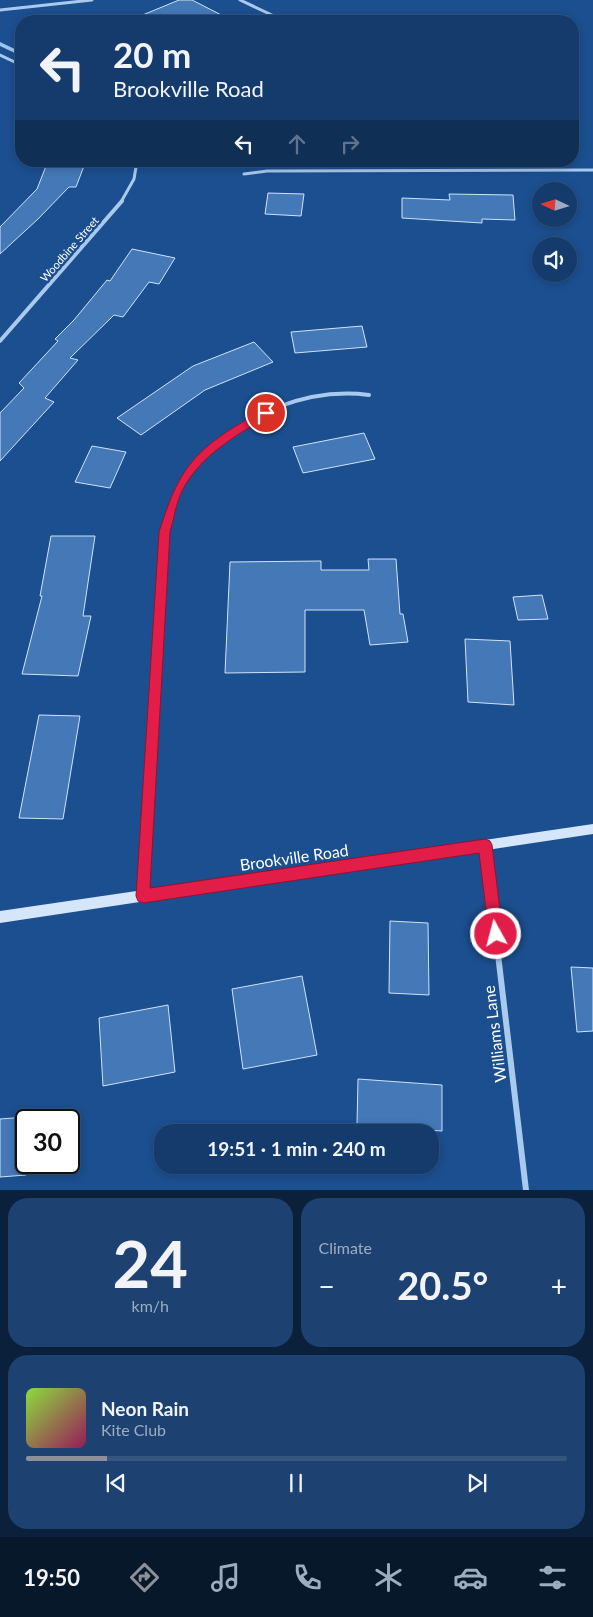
<!DOCTYPE html>
<html lang="en">
<head>
<meta charset="utf-8">
<style>
  body { margin:0; font-family:Lato,sans-serif; background:#1d4271; color:#f1f3f6; height:100vh; display:flex; flex-direction:column; font-size:19px; white-space:nowrap }
  * { box-sizing:border-box; margin:0 }
  p { font-size:16px; color:#9dadc1 }
  .icon { flex:none; width:28px; height:28px; fill:none; stroke:currentColor; stroke-width:2; stroke-linecap:round; stroke-linejoin:round }
  .map { position:relative; height:1190px; overflow:hidden }
  .panel { display:flex; flex-direction:column; gap:8px; padding:8px; background:#0b203b; flex:1 }
  .panel>* { flex:none }
  .banner { position:absolute; left:15px; top:15px; width:564px; height:152px; border-radius:20px; box-shadow:0 2px 8px #0003,0 0 0 1px #33557e; background:#143b6b; color:#f1f3f6; overflow:hidden }
  .needle { width:32px; rotate:274deg }
  .controls { position:absolute; left:532px; top:182px; display:grid; gap:10px }
  .controls a { display:grid; place-items:center; width:45px; height:45px; border-radius:50%; background:#143b6b; box-shadow:0 2px 8px #0003,0 0 0 1px #33557e; font-size:25px }
  .speed { position:absolute; left:15px; top:1109px; display:flex; gap:10px; font-size:25px; font-weight:700; text-align:center }
  .speed>* { display:grid; place-content:center; width:65px; height:65px; border-radius:50%; background:#143b6b; box-shadow:0 2px 8px #0003,0 0 0 1px #33557e; line-height:1 }
  .speed .limit { border:2px solid #111; border-radius:8px; background:#fff; color:#111 }
  .pin { position:absolute; display:grid; place-items:center; width:42px; height:42px; color:#fff; margin:-21px; border:2px solid #fff; border-radius:50%; box-shadow:0 1px 5px #0007 }
  .me { position:absolute; width:55px; margin:-28px; rotate:353deg; stroke-linejoin:round; filter:drop-shadow(0 0 4px #0008) }
  .turn { display:flex; align-items:center; gap:18px; height:105px; padding:0 15px; font-size:22px }
  .turn .icon { width:65px; height:65px; stroke-width:2.5 }
  .turn b { display:block; font-size:35px; line-height:42px }
  .lanes { display:flex; align-items:center; height:48px; padding:0 15px; background:#0003; justify-content:center; gap:25px; direction:ltr }
  .lanes .off { opacity:.35 }
  .big { font-size:38px; font-weight:700; line-height:1.1 }
  .panel .card { flex:1; display:flex; flex-direction:column; justify-content:center; gap:8px; min-width:0; padding:0 18px; border-radius:20px; background:#1d4271 }
  .panel .dial { align-items:center; gap:0 }
  .dial b { font-size:65px; line-height:1 }
  .song { display:flex; align-items:center; gap:15px }
  .cover { width:60px; height:60px; border-radius:8px; background:linear-gradient(135deg,hsl(90 70% 55%),hsl(330 70% 35%)) }
  .played { height:5px; border-radius:2px; background:linear-gradient(90deg,#8c9099 15%,#33557e 15%) }
  .keys { display:flex; justify-content:space-around; direction:ltr }
  .heat { display:flex; justify-content:space-between; align-items:center; font-size:28px; direction:ltr }
  .panel .tiles { flex:1; display:grid; gap:8px; grid-template-columns:1fr 1fr }
  .card:last-child { grid-column:span 2 }
  .trip { position:absolute; left:154px; top:1124px; width:285px; height:50px; border-radius:20px; background:#143b6b; box-shadow:0 2px 8px #0003,0 0 0 1px #33557e; font-weight:700; line-height:50px; text-align:center }
  .tabs { display:flex; height:80px; justify-content:space-around; align-items:center; background:#08182b; color:#9dadc1 }
  .tabs .icon { width:35px; height:35px }
  .tabs .on { color:#8c9099 }
  .tabs b { font-size:22px; color:#f1f3f6 }
  .map>svg:first-child { display:block }
</style>
</head>
<body>
<div class="map">
<svg width="593" height="1190" viewBox="0 0 593 1190">
  <rect width="100%" height="100%" fill="#1b4f8f"/>
  <g fill="none" stroke-linecap="round" stroke-linejoin="round">
    <!-- stream -->
    <g fill="#9cc4f0" fill-rule="evenodd">
      <polygon points="0,42 21,52 21,56 0,46"/>
      <polygon points="151,161 157,161 156,168 152,168"/>
    </g>
  </g>
  <!-- building -->
  <g fill="#4478b7" stroke="#cfe3fa">
    <polygon points="179,0 192,0 233,21 128,21"/>
    <polygon points="48,161 72,161 71,165 84,166 76,187 69,187 38,219 0,254 0,227 37,189"/>
    <polygon points="268,193 304,194 301,216 265,214"/>
    <polygon points="449,194 513,195 515,220 482,219 482,223 402,218 402,198 450,200"/>
    <polygon points="132,249 175,258 159,284 149,282 123,317 114,315 70,358 78,360 45,398 54,402 0,461 0,413 24,388 19,383 58,341 55,339 74,320 107,280 110,281"/>
    <polygon points="362,326 367,347 295,353 291,332"/>
    <polygon points="254,342 273,362 205,390 141,435 117,418 193,366"/>
    <polygon points="364,433 375,459 303,473 293,447"/>
    <polygon points="92,446 126,452 110,488 75,482"/>
    <polygon points="51,536 95,536 83,616 91,616 78,676 22,674 42,596 40,596"/>
    <polygon points="368,559 396,559 400,614 403,614 408,642 370,645 364,610 305,610 305,672 225,673 230,562 321,561 321,570 369,570"/>
    <polygon points="542,595 548,619 518,620 513,597"/>
    <polygon points="465,639 510,641 514,705 468,702"/>
    <polygon points="39,715 80,716 63,819 19,818"/>
    <polygon points="390,921 428,923 429,995 389,993"/>
    <polygon points="571,967 593,968 593,1031 577,1032"/>
    <polygon points="302,976 317,1055 243,1069 232,989"/>
    <polygon points="168,1005 175,1072 103,1086 99,1018"/>
    <polygon points="358,1079 442,1085 442,1131 357,1125"/>
    <polygon points="26,1117 26,1175 0,1177 0,1119"/>
  </g>
  <g fill="none" stroke-linecap="round" stroke-linejoin="round">
    <!-- minor-far3 -->
    <g stroke="#a9c9ee" stroke-width="3">
      <polyline points="240,0 274,16"/>
      <polyline points="0,10 92,0"/>
      <polyline points="0,55 21,65"/>
      <polyline points="244,174 267,171 593,170"/>
      <polyline points="121,202 134,179 137,161"/>
    </g>
    <!-- minor-far2 -->
    <g stroke="#a9c9ee" stroke-width="4">
      <polyline points="0,341 122,201"/>
      <path d="M201,458c42,-44 107,-71 168,-63"/>
    </g>
    <!-- minor-far1 -->
    <polyline stroke="#a9c9ee" stroke-width="5" points="150,781 164,532 180,487 190,471 202,457"/>
    <!-- minor -->
    <g stroke="#a9c9ee" stroke-width="6">
      <polyline points="485,845 526,1190"/>
      <polyline points="143,896 150,780"/>
    </g>
    <!-- secondary -->
    <polygon fill="#d6e6fa" fill-rule="evenodd" points="593,824 593,834 0,923 0,911"/>
  </g>
  <!-- route -->
  <path fill="#e11d48" stroke="#92132f" d="M266,409l5,4 -1,2c-33,20 -70,40 -88,76 -6,12 -8,28 -12,41l-20,356 335,-49 5,2 2,4 11,89 -2,5 -5,2 -5,-2 -2,-5 -10,-81 -336,50 -5,-2 -2,-5 23,-364c17,-53 28,-76 77,-106 10,-5 20,-14 30,-17z"/>
  <g text-anchor="middle" dominant-baseline="central" stroke-width="5" stroke-linejoin="round" paint-order="stroke">
    <!-- far-street labels -->
    <g font-size="11" fill="#fff" stroke="#1b4f8f">
      <text transform="translate(69 249) rotate(-49)">Woodbine Street</text>
    </g>
    <!-- near-street labels -->
    <g font-size="16" fill="#fff" stroke="#1b4f8f">
      <text transform="translate(294 857) rotate(-8)">Brookville Road</text>
      <text transform="translate(494 1034) rotate(-97)">Williams Lane</text>
    </g>
  </g>
</svg>
<div class="controls">
<a><svg class="needle" viewBox="-14 -14 28 28"><path d="M0-13l5 13h-10z" fill="#e53935"/><path d="M0 13l5-13h-10z" fill="#9dadc1"/></svg></a>
<a><svg class="icon" aria-label="sound" viewBox="0 0 24 24"><path d="M4 9h4l5-4v14l-5-4H4zM17 9q2 3 0 6"/></svg></a>
</div>
<div class="speed"><div class="limit">30</div></div>
<div class="pin" style="left:266px;top:413px;background:#d93025"><svg class="icon" aria-label="arrive" viewBox="0 0 24 24"><path d="M6 21V4h12l-3 4 3 4H6"/></svg></div>
<svg class="me" style="left:496px;top:934px" viewBox="-20 -20 40 40"><circle r="17" fill="#e11d48" stroke="#fff" stroke-width="3"/><path d="M0-11L8 9 0 5-8 9z" fill="#fff"/></svg>
<div class="trip">19:51 · 1 min · 240 m</div>
<div class="banner">
<div class="turn"><svg class="icon" aria-label="left" viewBox="0 0 24 24"><path d="M17 20v-9H6M10 6l-5 5 5 5"/></svg><div><b>20 m</b>Brookville Road</div></div>
<div class="lanes"><svg class="icon" aria-label="left" viewBox="0 0 24 24"><path d="M17 20v-9H6M10 6l-5 5 5 5"/></svg><svg class="icon off" aria-label="ahead" viewBox="0 0 24 24"><path d="M12 20V5M6 11l6-6 6 6"/></svg><svg class="icon off" aria-label="right" viewBox="0 0 24 24"><path d="M7 20v-9h11M14 6l5 5-5 5"/></svg></div>
</div>
</div>
<section class="panel">
<div class="tiles">
<div class="card dial"><b>24</b><p>km/h</p></div>
<div class="card"><p>Climate</p>
<div class="heat"><a>−</a><b class="big">20.5°</b><a>+</a></div>
</div>
<div class="card">
<div class="song"><i class="cover"></i><div><b>Neon Rain</b><p>Kite Club</p></div></div>
<div class="played"></div>
<div class="keys"><svg class="icon" aria-label="previous" viewBox="0 0 24 24"><path d="M18 5L8 12l10 7zM5 5v14"/></svg><svg class="icon" aria-label="pause" viewBox="0 0 24 24"><path d="M8 5v14M16 5v14"/></svg><svg class="icon" aria-label="next" viewBox="0 0 24 24"><path d="M6 5l10 7-10 7zM19 5v14"/></svg></div>
</div>
</div>
</section>
<nav class="tabs">
<b>19:50</b>
<svg class="icon on" aria-label="directions" viewBox="0 0 24 24"><path d="M12 3l9 9-9 9-9-9zM9 14v-3h6M13 9l2 2-2 2"/></svg>
<svg class="icon" aria-label="music" viewBox="0 0 24 24"><path d="M9 18V5l10-2v13"/><circle cx="6" cy="18" r="3"/><circle cx="16" cy="16" r="3"/></svg>
<svg class="icon" aria-label="phone" viewBox="0 0 24 24"><path d="M5 4h4l2 5-3 2q2 4 5 5l2-3 5 2v4C11 20 4 13 5 4z"/></svg>
<svg class="icon" aria-label="climate" viewBox="0 0 24 24"><path d="M12 3v18M4 7l16 10M4 17L20 7"/></svg>
<svg class="icon" aria-label="car" viewBox="0 0 24 24"><path d="M5 17H2v-5l4-1 3-4h7l3 4 3 1v5h-3M9 17h6M6 11h13"/><circle cx="7" cy="17" r="2"/><circle cx="17" cy="17" r="2"/></svg>
<svg class="icon" aria-label="filters" viewBox="0 0 24 24"><path d="M4 7h16M4 17h16"/><circle cx="9" cy="7" r="2"/><circle cx="15" cy="17" r="2"/></svg>
</nav>
</body>
</html>
